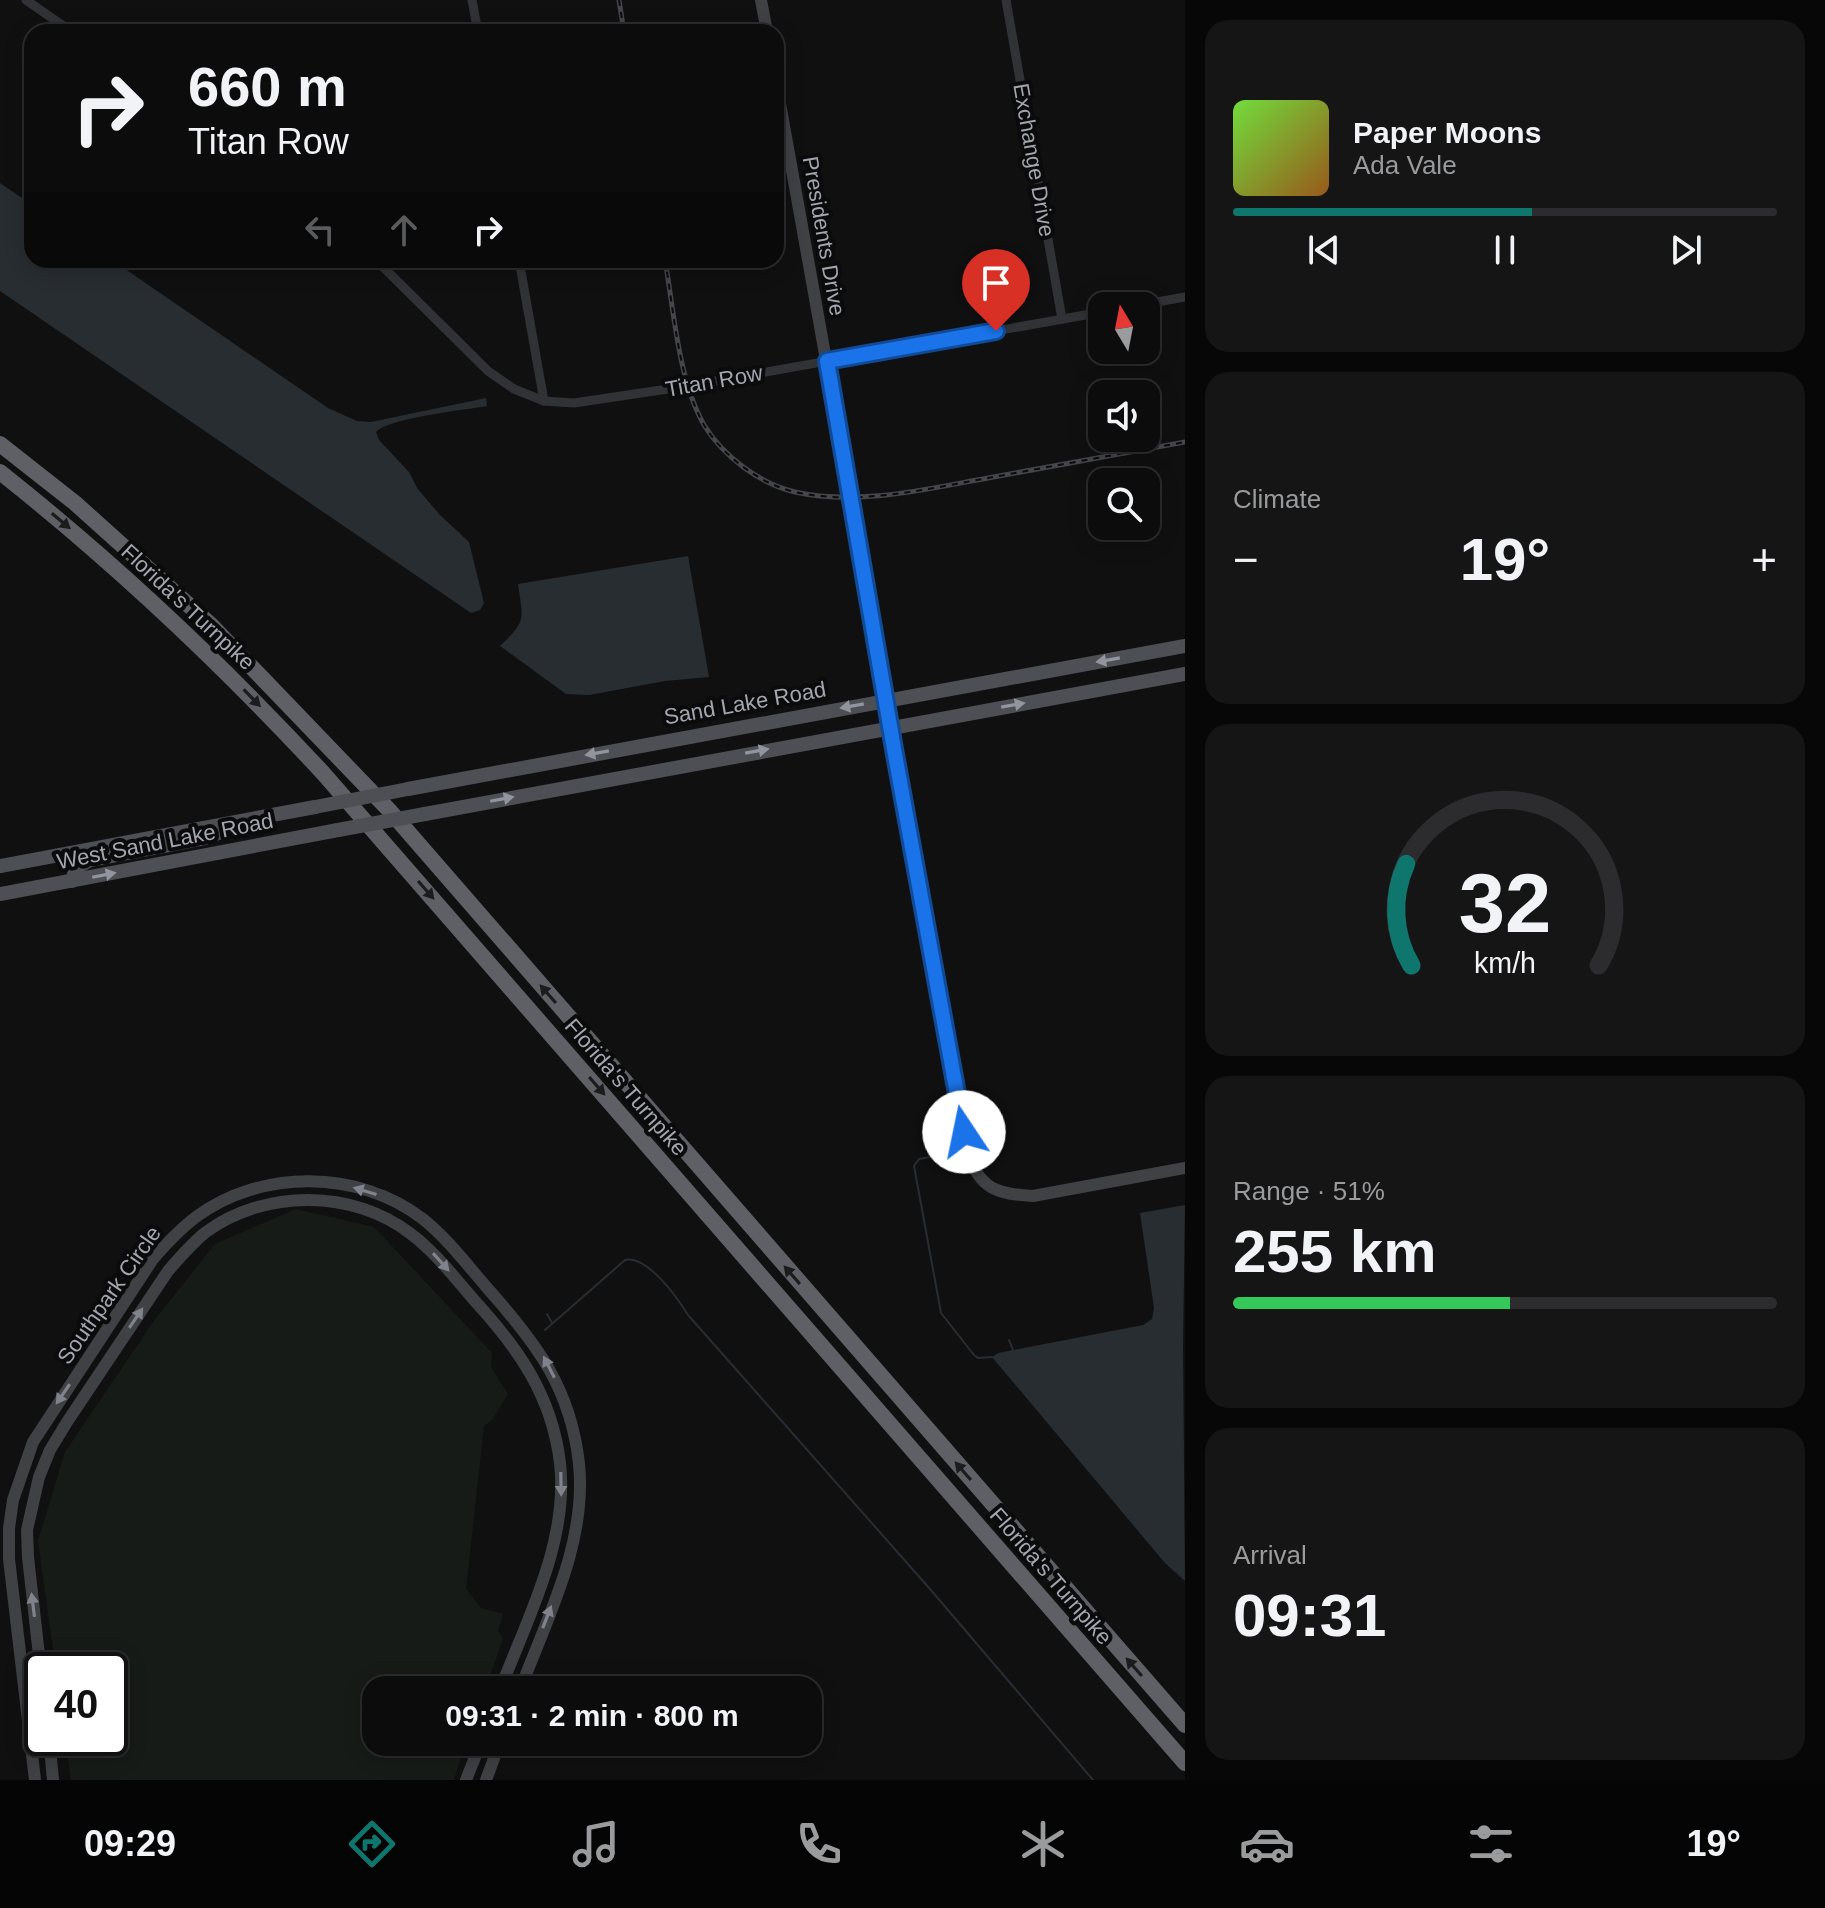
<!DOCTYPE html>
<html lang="en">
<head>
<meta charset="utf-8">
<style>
  body { margin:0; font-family:Arial,sans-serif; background:#151516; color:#f1f3f6; height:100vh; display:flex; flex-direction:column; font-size:30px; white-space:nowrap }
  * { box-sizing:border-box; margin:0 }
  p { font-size:26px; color:#9a9b9d }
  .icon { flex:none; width:44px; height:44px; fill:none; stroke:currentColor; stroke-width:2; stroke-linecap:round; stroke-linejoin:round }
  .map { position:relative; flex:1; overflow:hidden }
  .drawer { display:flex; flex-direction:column; gap:20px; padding:20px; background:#070707; width:640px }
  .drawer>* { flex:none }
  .guide { position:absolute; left:24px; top:24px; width:760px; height:244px; border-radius:24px; box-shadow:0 4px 20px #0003,0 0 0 2px #2c2c2e; background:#0c0c0d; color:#f1f3f6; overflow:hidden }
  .needle { width:52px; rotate:350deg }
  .controls { position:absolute; left:1088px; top:292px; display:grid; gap:16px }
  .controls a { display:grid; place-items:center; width:72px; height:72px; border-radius:16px; background:#0c0c0d; box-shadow:0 4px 20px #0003,0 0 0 2px #2c2c2e; font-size:40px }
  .speed { position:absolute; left:24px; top:1652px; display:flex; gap:16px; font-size:40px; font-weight:700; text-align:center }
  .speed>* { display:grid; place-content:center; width:104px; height:104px; border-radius:50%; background:#0c0c0d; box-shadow:0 4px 20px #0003,0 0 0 2px #2c2c2e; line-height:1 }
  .speed .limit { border:4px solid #111; border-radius:12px; background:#fff; color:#111 }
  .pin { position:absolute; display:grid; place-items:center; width:68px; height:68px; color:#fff; margin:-82px -34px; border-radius:50% 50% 50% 0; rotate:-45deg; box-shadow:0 0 8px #0007 }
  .pin .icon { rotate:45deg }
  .me { position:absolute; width:88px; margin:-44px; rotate:349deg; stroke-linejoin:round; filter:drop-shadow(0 0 6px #0008) }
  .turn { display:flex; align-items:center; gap:28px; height:168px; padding:0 32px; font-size:36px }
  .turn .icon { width:104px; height:104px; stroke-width:2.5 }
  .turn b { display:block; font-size:56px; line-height:68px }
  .lanes { display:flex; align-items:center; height:76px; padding:0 32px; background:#0003; justify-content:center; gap:40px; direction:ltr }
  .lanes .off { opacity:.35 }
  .big { font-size:60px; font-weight:800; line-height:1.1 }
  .drawer .tile { flex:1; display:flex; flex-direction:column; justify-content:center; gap:12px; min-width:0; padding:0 28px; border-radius:24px; background:#151516 }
  .drawer .dial { align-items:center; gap:0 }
  .dial svg { height:208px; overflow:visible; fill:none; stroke:#2c2c2e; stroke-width:7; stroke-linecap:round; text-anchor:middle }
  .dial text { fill:#f1f3f6; stroke:none }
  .song { display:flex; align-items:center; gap:24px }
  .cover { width:96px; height:96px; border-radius:12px; background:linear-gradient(135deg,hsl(100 70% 55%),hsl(30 70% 35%)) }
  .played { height:8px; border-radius:4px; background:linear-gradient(90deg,#0f766e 55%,#2c2c2e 55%) }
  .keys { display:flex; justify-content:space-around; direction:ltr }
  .heat { display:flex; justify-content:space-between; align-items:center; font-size:44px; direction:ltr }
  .charge { height:12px; border-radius:6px; background:linear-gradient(90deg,#34c759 51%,#2c2c2e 0) }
  .trip { position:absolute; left:362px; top:1676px; width:460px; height:80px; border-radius:24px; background:#0c0c0d; box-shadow:0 4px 20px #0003,0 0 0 2px #2c2c2e; font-weight:800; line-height:80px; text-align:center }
  .tabs { display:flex; height:128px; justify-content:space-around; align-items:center; background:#050505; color:#9a9b9d }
  .tabs .icon { width:56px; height:56px }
  .tabs .on { color:#0f766e }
  .tabs b { font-size:36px; color:#f1f3f6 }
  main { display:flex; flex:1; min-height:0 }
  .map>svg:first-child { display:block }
</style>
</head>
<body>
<main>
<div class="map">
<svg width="1185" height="1780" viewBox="0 0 1185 1780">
  <rect width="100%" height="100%" fill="#101011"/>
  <!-- green -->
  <polygon fill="#171b17" points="296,1209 374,1227 492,1353 491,1367 508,1394 492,1420 484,1426 466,1589 481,1608 503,1614 498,1631 503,1639 485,1690 376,1690 376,1742 465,1742 454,1780 71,1780 65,1738 110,1738 110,1670 56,1670 38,1541 65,1452 153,1322 215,1244"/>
  <!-- water -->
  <g fill="#282d32">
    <path d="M0,183l32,22v55h80l216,148 29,13 14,1 115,-24 1,8c-23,4 -98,12 -111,26l3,8 30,32 8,16 23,27 29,27 15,61 -4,7 -9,3 -471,-322z"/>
    <path d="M688,556l21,121 -44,4 -76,14 -23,-1 -66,-48c27,-26 23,-26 18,-62z"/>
    <polygon points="1185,1205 1183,1345 1185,1581 1165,1563 992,1357 998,1353 1143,1325 1152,1319 1154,1308 1140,1213"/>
  </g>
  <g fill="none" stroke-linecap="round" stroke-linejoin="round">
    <!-- stream -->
    <g stroke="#282d32" stroke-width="2">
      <polyline points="952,1153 919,1159 914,1166 941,1313 974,1355 978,1358 992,1357"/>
      <polyline points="547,1314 552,1323"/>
      <path d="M545,1330l80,-70c22,-5 52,37 63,55l242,274 163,191"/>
      <polyline points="1009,1340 1013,1350"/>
    </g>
    <!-- street -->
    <g stroke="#313235" stroke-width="9">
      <polyline points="26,0 72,32"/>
      <polyline points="472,0 478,32"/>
      <polyline points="1006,0 1062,319"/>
      <polyline points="376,260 488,371 514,389 544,401 574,403 688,386 1102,312"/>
      <polyline points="519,260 544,401"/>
      <polyline points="1135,306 1185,297"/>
    </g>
    <!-- secondary -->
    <g stroke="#3f4145" stroke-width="12">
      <polyline points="761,0 767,32"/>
      <path d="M776,81l192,1071c11,37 29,42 65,44l152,-28"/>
      <path d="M42,1682l-14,-125 -1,-27 12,-53 11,-27 17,-28 101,-151c12,-14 24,-28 38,-39 59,-43 147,-43 205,2 24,18 43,43 63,66 45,49 78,96 86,163 9,78 -33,156 -60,227"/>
      <polyline points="49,1738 53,1780"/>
      <path d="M35,1780l-26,-221v-31l4,-28 20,-58 120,-183c13,-15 27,-30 43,-42 65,-48 162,-48 227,2 25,20 45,47 66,71 48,54 82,99 90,174 8,79 -32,154 -59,226"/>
      <polyline points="466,1780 481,1742"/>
      <polyline points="486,1780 500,1742"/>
    </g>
    <!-- primary -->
    <g stroke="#4d4f54" stroke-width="14">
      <polyline points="408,789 1185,646"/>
      <polyline points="425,814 1185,674"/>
      <polyline points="0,866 315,807"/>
      <polyline points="72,881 76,868 90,860 205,838 224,831"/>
      <polyline points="0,894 338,830"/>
    </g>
    <!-- highway -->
    <g stroke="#5e6066" stroke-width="16">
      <polyline points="0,444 75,503 212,626 389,810 1185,1725"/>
      <path d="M0,472c116,92 223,193 323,301l862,990"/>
    </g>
    <!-- rail casing -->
    <g stroke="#44464a" stroke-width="5">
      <g id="rail">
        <polyline points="619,0 624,32"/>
        <path d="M665,260c9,51 13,119 39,165 19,31 56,59 91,67 63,14 131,-3 193,-14 65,-12 131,-24 197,-36"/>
      </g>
    </g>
    <!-- rail -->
    <use href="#rail" stroke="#0b0b0c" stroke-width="2" stroke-dasharray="6" stroke-linecap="butt"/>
    <!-- primary-bridge -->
    <g stroke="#4d4f54" stroke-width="14">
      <polyline points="315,807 408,789"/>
      <polyline points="338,830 425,814"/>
    </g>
  </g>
  <!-- one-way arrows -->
  <defs><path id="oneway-solid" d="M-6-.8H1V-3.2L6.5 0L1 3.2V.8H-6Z" transform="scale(2)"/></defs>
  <g fill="#1c1c1e">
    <use href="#oneway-solid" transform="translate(61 521) rotate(40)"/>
    <use href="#oneway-solid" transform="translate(252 698) rotate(46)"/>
    <use href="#oneway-solid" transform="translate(426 890) rotate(49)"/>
    <use href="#oneway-solid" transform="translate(548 994) rotate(-131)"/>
    <use href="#oneway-solid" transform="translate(597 1086) rotate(49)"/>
    <use href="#oneway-solid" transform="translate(792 1275) rotate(-131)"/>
    <use href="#oneway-solid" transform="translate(963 1471) rotate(-131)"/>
    <use href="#oneway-solid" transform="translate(1134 1667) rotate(-131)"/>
  </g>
  <g fill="#92959e">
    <use href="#oneway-solid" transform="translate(1108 660) rotate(170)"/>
    <use href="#oneway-solid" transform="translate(1013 705) rotate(-10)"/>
    <use href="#oneway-solid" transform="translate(852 706) rotate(170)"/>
    <use href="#oneway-solid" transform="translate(757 751) rotate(-10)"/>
    <use href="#oneway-solid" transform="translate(597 753) rotate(170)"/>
    <use href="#oneway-solid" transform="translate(502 799) rotate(-11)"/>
    <use href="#oneway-solid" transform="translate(104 875) rotate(-11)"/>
  </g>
  <g fill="#80838b">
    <use href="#oneway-solid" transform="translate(365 1191) rotate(-163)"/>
    <use href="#oneway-solid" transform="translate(441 1262) rotate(48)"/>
    <use href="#oneway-solid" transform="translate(136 1318) rotate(-56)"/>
    <use href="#oneway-solid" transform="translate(549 1367) rotate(-117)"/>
    <use href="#oneway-solid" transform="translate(63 1394) rotate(124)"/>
    <use href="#oneway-solid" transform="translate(561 1484) rotate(89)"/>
    <use href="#oneway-solid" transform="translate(33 1605) rotate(-97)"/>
    <use href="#oneway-solid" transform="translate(547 1617) rotate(-69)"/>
  </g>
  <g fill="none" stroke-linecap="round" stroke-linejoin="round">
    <!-- route casing -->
    <g stroke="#114b97" stroke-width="20">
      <polyline id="route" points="964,1132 894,749 827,361 996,331"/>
    </g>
    <!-- route -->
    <use href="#route" stroke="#1a73e8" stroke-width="14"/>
  </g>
  <g text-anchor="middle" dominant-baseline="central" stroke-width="8" stroke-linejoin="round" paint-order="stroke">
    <!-- street labels -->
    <g font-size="22" fill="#a3a6b0" stroke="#0b0b0c">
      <text transform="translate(1034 160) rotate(80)">Exchange Drive</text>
      <text transform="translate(824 236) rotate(80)">Presidents Drive</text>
      <text transform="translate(714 381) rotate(-10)">Titan Row</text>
      <text transform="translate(188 607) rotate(43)">Florida's Turnpike</text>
      <text transform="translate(745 703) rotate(-10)">Sand Lake Road</text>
      <text transform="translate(165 841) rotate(-11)">West Sand Lake Road</text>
      <text transform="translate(626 1087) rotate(49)">Florida's Turnpike</text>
      <text transform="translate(109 1295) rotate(-55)">Southpark Circle</text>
      <text transform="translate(1051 1576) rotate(49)">Florida's Turnpike</text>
    </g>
  </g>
</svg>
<div class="controls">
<a><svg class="needle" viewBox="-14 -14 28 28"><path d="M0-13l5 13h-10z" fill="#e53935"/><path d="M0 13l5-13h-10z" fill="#9a9b9d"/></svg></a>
<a><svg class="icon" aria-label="sound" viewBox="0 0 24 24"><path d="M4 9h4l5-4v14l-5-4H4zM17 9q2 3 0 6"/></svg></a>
<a><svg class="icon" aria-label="search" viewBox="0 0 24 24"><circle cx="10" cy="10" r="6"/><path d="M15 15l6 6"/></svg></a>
</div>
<div class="speed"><div class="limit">40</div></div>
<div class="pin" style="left:996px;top:331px;background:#d93025"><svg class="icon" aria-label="arrive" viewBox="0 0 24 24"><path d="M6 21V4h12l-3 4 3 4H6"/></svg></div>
<svg class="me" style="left:964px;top:1132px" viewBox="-20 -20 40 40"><circle r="19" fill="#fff"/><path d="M0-13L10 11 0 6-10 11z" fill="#1a73e8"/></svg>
<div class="trip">09:31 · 2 min · 800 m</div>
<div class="guide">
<div class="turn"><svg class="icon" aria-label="right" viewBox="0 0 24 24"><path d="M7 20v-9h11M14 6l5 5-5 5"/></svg><div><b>660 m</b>Titan Row</div></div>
<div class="lanes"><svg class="icon off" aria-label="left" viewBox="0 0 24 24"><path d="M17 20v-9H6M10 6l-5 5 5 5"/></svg><svg class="icon off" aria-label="ahead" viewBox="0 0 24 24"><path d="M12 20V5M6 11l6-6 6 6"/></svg><svg class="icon" aria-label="right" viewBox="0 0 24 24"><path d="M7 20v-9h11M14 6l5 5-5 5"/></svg></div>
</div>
</div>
<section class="drawer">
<div class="tile">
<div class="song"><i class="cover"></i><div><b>Paper Moons</b><p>Ada Vale</p></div></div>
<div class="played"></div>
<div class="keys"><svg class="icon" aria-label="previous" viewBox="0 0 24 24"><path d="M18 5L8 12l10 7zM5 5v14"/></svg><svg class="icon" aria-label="pause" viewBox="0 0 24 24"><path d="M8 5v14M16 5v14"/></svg><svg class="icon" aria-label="next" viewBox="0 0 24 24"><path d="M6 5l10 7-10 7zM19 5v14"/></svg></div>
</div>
<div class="tile"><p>Climate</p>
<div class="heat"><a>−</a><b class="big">19°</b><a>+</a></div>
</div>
<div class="tile dial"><svg viewBox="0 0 100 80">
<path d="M14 69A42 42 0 1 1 86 69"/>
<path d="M14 69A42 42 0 0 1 12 30" stroke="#0f766e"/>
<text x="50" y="56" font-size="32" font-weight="700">32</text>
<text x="50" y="72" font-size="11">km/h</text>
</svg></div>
<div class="tile"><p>Range · 51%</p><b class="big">255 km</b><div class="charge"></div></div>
<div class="tile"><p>Arrival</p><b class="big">09:31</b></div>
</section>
</main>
<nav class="tabs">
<b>09:29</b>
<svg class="icon on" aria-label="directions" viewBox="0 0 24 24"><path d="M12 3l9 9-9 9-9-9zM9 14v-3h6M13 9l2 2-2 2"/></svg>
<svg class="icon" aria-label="music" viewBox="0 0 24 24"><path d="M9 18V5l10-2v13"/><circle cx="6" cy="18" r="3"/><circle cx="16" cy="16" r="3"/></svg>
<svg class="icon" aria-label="phone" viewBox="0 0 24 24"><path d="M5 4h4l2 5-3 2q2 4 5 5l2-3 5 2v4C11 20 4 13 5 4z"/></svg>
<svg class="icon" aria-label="climate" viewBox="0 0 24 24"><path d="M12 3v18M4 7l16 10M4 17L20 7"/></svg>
<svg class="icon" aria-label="car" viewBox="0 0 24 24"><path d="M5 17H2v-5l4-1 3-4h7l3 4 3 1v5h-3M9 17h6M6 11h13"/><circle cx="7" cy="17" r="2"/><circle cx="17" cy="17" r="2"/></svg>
<svg class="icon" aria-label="filters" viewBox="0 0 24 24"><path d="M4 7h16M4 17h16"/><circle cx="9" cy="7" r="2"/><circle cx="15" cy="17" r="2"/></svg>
<b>19°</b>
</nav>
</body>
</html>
